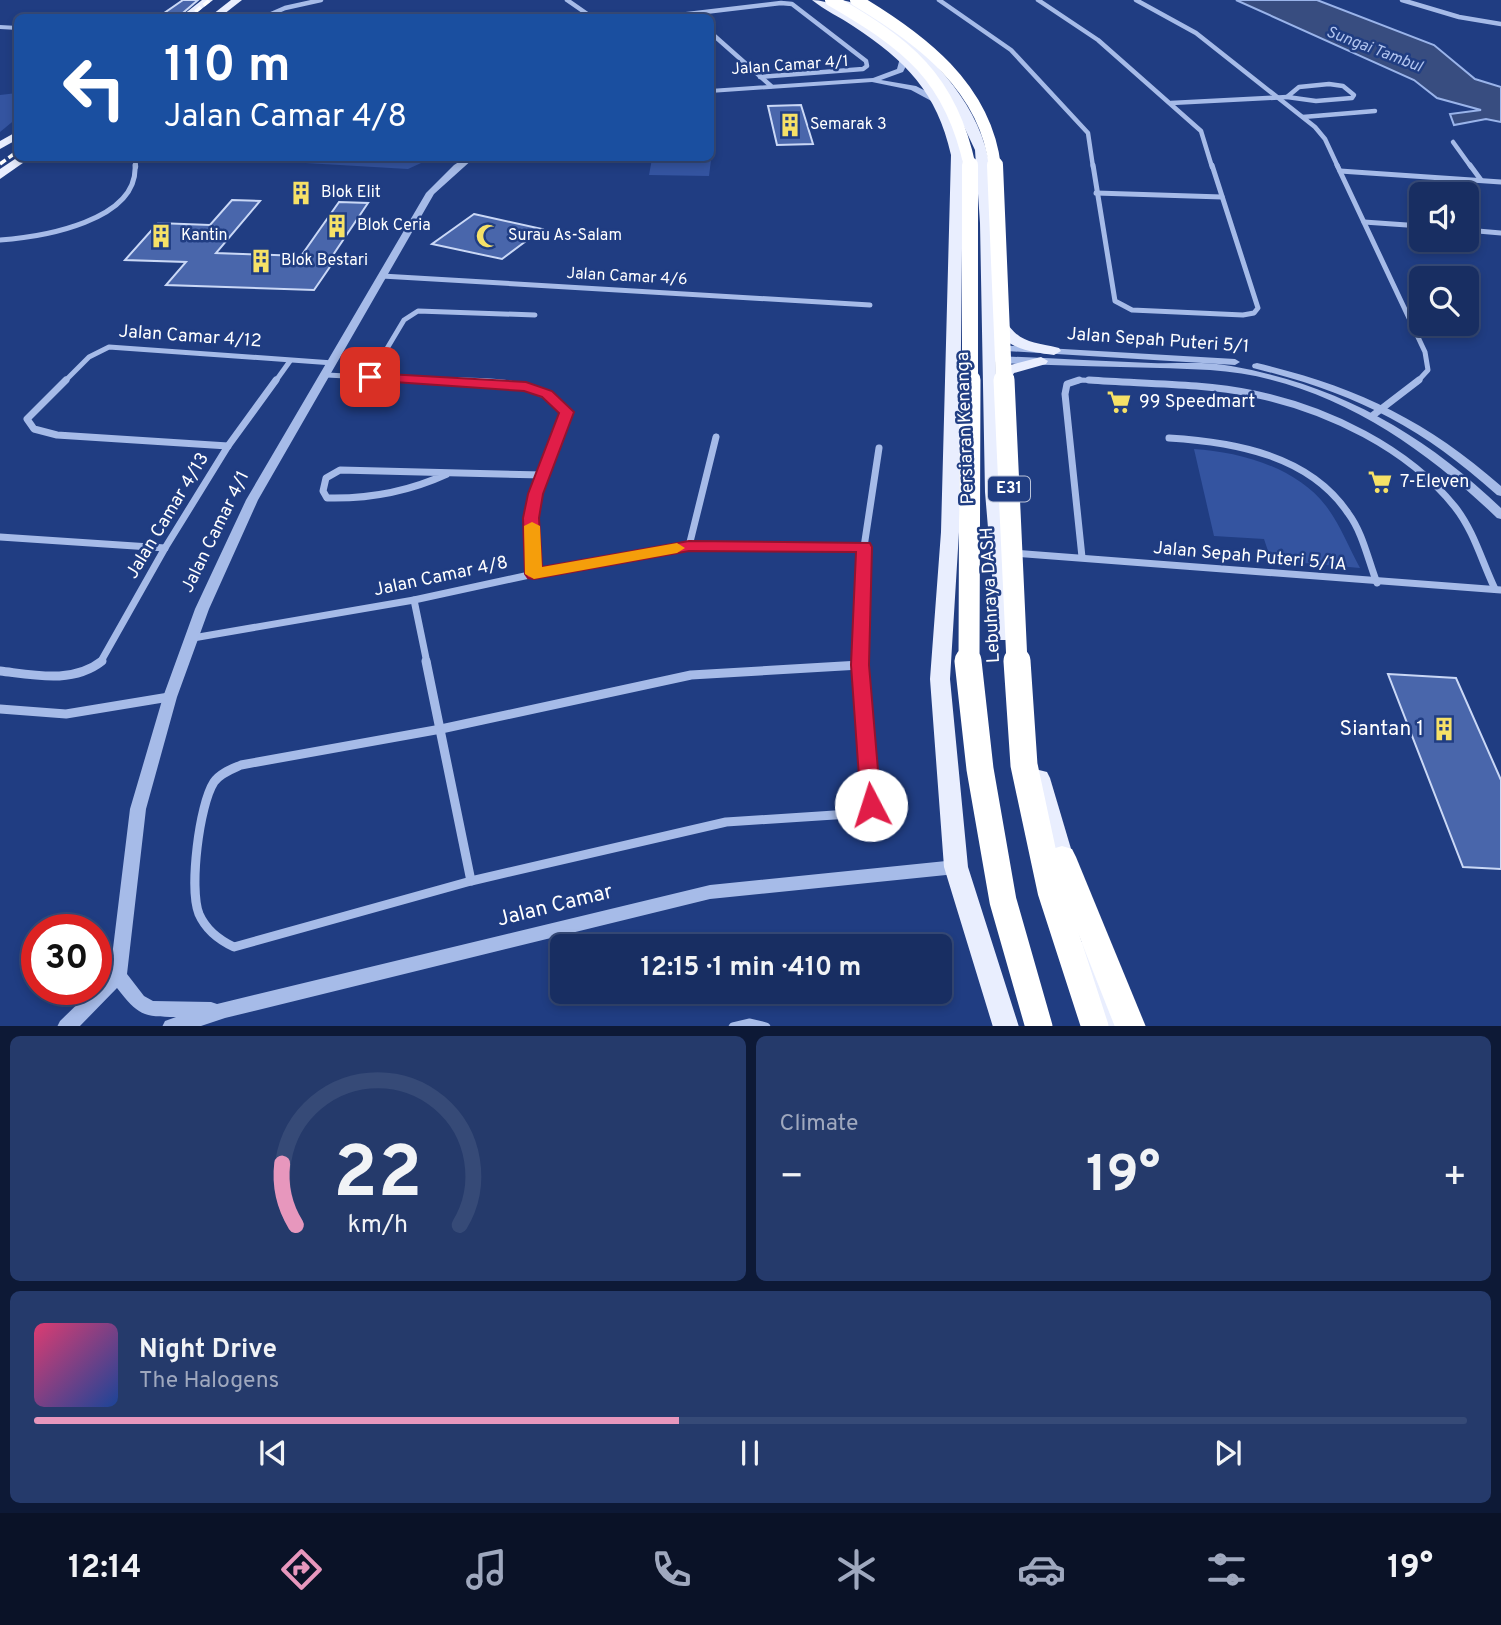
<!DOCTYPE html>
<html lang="en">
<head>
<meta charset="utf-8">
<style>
  body { margin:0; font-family:Overpass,sans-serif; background:#253a6b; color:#f1f3f6; height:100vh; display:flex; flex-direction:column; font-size:26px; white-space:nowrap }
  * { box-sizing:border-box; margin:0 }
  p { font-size:23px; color:#9fa8be }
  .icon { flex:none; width:38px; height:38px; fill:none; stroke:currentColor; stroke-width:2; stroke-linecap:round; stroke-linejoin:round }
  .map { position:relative; height:1026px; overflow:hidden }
  .sheet { display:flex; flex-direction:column; gap:10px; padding:10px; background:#0d1936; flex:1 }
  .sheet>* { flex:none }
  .guide { position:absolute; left:14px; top:14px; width:700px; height:147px; border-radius:10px; box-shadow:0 4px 10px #0003,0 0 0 2px #364a77; background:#1a4fa0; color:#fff; overflow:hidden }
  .controls { position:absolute; left:1409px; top:182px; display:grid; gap:14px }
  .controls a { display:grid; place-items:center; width:70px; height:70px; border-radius:10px; background:#182e62; box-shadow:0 4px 10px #0003,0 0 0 2px #364a77; font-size:35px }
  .speed { position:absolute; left:21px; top:914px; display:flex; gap:14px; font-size:35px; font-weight:700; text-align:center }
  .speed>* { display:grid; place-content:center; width:91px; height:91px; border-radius:50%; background:#182e62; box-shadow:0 4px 10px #0003,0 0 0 2px #364a77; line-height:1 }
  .speed .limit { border:10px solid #d22; background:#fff; color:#111 }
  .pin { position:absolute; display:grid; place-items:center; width:60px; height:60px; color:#fff; margin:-30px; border-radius:14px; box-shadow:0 4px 10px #0006 }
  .me { position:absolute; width:77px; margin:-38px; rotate:355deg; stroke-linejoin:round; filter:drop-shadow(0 0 5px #0008) }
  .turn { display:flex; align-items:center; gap:24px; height:147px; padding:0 35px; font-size:32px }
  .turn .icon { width:91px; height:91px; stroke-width:2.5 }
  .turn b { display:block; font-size:49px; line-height:60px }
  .big { font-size:52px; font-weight:700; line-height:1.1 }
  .sheet .tile { flex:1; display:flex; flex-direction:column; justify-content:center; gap:10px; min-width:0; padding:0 24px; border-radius:10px; background:#253a6b }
  .sheet .dial { align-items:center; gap:0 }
  .dial svg { height:182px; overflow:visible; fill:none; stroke:#364a77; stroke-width:7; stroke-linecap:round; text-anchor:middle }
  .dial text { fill:#f1f3f6; stroke:none }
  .song { display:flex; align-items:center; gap:21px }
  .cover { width:84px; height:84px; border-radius:10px; background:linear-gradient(135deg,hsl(340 70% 55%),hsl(220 70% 35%)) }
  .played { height:7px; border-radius:4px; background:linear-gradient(90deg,#e797bd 45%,#364a77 45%) }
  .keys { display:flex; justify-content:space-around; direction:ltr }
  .heat { display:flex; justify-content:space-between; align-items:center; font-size:38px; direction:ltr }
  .sheet .tiles { flex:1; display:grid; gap:10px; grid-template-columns:1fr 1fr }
  .tile:last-child { grid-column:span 2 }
  .trip { position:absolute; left:550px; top:934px; width:402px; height:70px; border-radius:10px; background:#182e62; box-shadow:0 4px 10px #0003,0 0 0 2px #364a77; font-weight:700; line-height:70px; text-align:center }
  .tab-bar { display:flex; height:112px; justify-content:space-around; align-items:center; background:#0a1227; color:#9fa8be }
  .tab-bar .icon { width:49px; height:49px }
  .tab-bar .selected { color:#e797bd }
  .tab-bar b { font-size:32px; color:#f1f3f6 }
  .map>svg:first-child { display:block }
</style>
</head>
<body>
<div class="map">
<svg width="1501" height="1027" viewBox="0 0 1501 1027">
  <rect width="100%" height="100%" fill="#203d82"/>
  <!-- green -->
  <g fill="#3454a0">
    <polygon points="17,93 17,118 0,132 0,95"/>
    <polygon points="255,158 432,158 408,169 253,160"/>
    <polygon points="652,159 711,160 709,176 649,175"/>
    <path d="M1194,449c46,3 102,18 132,57 14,18 23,42 34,62l-89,-8 -7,-21 -50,-3z"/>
  </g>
  <!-- water -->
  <polygon fill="#384d80" stroke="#9ab4ea" stroke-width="2" points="1236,0 1317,0 1434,45 1475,79 1501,87 1501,122 1486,119 1454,125 1450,114 1481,110 1437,98 1414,80"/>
  <!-- building -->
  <g fill="#4966ab" stroke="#cad8f6" stroke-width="2">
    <polygon points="183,0 198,0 177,18 157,18"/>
    <polygon points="801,105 813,144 777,145 768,106"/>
    <polygon points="232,200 260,201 216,253 301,256 339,202 368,203 331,258 336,258 314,290 166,285 186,262 125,260 158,223 210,225"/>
    <polygon points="474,214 542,229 502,259 432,244"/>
    <polygon points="1388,674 1456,678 1501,780 1501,869 1463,867"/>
  </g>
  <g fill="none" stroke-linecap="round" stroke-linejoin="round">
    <!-- minor-far3 -->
    <g stroke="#a6bbe8" stroke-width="4.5">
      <polyline points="567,0 593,18"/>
      <polyline points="939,0 1011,50 1088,133 1093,167"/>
      <polyline points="1038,0 1098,40 1201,131 1212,167"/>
      <polyline points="1136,0 1196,33 1315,127 1325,139 1338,167"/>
      <polyline points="1402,0 1459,17 1501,24"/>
      <polyline points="262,18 285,8 321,0"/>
      <polyline points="654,18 781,3 792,4 866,61 867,66 863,69 760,77"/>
      <polyline points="710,32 771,86"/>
      <polygon points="1329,84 1343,86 1354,95 1352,98 1316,101 1287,97 1299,87"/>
      <polyline points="1171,103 1287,97"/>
      <polyline points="1303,117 1375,111"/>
      <polyline points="1453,142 1471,167"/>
      <polyline points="135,158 136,167"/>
    </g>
    <!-- minor-far2 -->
    <g stroke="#a6bbe8" stroke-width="5">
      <polyline points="1093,165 1115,301 1132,310 1243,315 1254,313 1258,308 1212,165"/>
      <polyline points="1337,165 1425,352 1428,370 1417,382"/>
      <polyline points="1470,165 1481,180"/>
      <polyline points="1340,171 1501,182"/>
      <polyline points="1096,193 1222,197"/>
      <polyline points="1364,222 1421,226"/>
      <polyline points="1466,230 1501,233"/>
      <path d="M0,240c42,-3 139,-19 135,-75"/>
      <polyline points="382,276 870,305"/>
      <polyline points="327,375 458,382"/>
      <polyline points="370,377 404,320 418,311 535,315"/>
      <polyline points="64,382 89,357 109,347 333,363"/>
      <polyline points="275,382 290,361"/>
      <polyline points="1073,382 1081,380 1122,382"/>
    </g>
    <!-- minor-far1 -->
    <g stroke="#a6bbe8" stroke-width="7">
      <polyline points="66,380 27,419 34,429 57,435 228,446"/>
      <path d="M426,380c47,3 106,-6 141,32l-31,82 -5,24 3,56"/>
      <polyline points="1079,380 1067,384 1065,394 1082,557"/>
      <path d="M1089,380c55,4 111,3 165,14 73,15 154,54 201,113 19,24 27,55 40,82"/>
      <polyline points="1372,416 1419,380"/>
      <path d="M1169,438c65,4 140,17 179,75 15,20 20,47 29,70"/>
      <path d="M447,474c-37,17 -79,25 -120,24l-4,-7 3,-13 14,-8 203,5"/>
      <polyline points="0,537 165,548"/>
      <polyline points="689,546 716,437"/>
      <polyline points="1013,553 1501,590"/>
      <polyline points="414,600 427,663"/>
      <polyline points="193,638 414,600 534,574 689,546 864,547"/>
      <polyline points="100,663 165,548 228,446 276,380"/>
      <polyline points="860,663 864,547 879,448"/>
    </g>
    <!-- minor -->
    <g stroke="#a6bbe8" stroke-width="9">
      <polyline points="426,661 471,881"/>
      <path d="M860,665l11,140 -6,8 -139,9 -255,59 -237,66c-15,-7 -28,-17 -35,-33 -10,-25 0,-109 15,-132 6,-9 18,-13 27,-17l200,-36 250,-54z"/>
      <polyline points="860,665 860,661"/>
      <path d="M0,671c34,4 73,13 102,-10"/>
      <polyline points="0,709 66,714 169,697"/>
      <polyline points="733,1027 750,1023 766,1027"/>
    </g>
    <!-- tertiary -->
    <g fill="#a6bbe8" fill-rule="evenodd">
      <polygon points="0,25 18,26 18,30 0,29"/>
      <polygon points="900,58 906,59 907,64 903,72 881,80 916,86 943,100 943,104 937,104 911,90 872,82 710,93 710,89 873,78 897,69"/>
      <path d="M465,158h9l-40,36 -176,306 -49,109 -32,88 -31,112 -19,165 17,22 9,5 58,1 6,2 493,-119 246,-25 6,2 2,5 -2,5 -6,2 -246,25 -485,119 -27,9h-36l3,-6 11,-4c-33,0 -38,-2 -59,-29l-38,39h-22l3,-6 33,-32h3v-3l14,-13 20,-164 33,-112 32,-88 51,-109 180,-307 28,-28z"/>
      <polygon points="995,345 1235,359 1240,362 1235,365 991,350 991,346"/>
      <path d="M996,356c52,2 103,5 155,7 27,1 54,-2 80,3 108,19 192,67 270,142v11l-4,-1c-78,-76 -175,-141 -287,-148 -53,-3 -106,-3 -159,-5 -19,-1 -40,0 -59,-4l-1,-2 1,-2z"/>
      <path d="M1257,363c97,23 168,56 244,123v10l-4,-1c-78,-70 -143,-102 -244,-127l-1,-2 1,-2z"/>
    </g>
    <!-- primary -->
    <g fill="#e9eefe" fill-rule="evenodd">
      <polygon points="202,0 213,0 190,18 179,18"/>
      <polygon points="231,0 242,0 219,18 208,18"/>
      <path d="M812,0c18,0 34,12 49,22 53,35 86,69 102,133l-4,377 -9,147 18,188 51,160h-26l-49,-160 -14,-188 11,-147 10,-377c-14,-63 -45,-94 -98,-129 -13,-9 -29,-16 -41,-26z"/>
      <path d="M837,0c16,0 27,8 40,16 49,32 98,82 111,141l7,160h8c16,27 28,24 56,31l2,3 -7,4c-23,-3 -45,-6 -59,-25l1,48 7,-11 38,-10 7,4 -2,3 -32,9 -9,16 -8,1 8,138 12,107 -3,5h-14l-3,-5 -12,-143 -5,-269 -5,-73 -25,-53 -30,-37 -37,-32z"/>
      <polygon points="18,131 18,139 0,149 0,141"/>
      <polygon points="18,157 30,158 0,179 0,169"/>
      <polygon points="1039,770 1047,772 1050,778 1077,869 1073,876 1065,878 1057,876 1053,869 1028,778 1031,772"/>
      <polygon points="1087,940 1096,943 1099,950 1121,1027 1095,1027 1075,950 1078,943"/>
    </g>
    <!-- motorway -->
    <polygon fill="#fff" fill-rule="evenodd" points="1062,846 1072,849 1076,857 1146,1027 1115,1027 1048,857 1052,849"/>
    <!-- rail -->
    <g stroke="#fff" stroke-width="3.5" stroke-dasharray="7 3.5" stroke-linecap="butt">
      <polyline points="187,18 210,0"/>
      <polyline points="0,164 18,151"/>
    </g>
    <!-- motorway-bridge-far3 -->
    <g stroke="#fff" stroke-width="12">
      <path d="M831,0c76,44 120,77 139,167"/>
      <path d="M856,0c64,38 130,87 139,167"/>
    </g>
    <!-- motorway-bridge-far2 -->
    <g stroke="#fff" stroke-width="16">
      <polyline points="970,165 970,382"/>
      <polyline points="995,165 1004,382"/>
    </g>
    <!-- motorway-bridge-far1 -->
    <g stroke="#fff" stroke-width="21">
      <polyline points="1004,380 1017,663"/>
      <polyline points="969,663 970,380"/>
    </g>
    <!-- motorway-bridge -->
    <g stroke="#fff" stroke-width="27">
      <polyline points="968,661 980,769 1003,901 1039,1027"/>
      <polyline points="1017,661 1024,765 1051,891 1095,1027"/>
    </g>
  </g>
  <!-- route -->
  <polygon fill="#e11d48" stroke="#92132f" stroke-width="2" points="370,373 526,382 552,391 574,412 543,494 539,518 542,567 689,541 870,543 872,547 869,665 881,805 878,811 871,813 864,811 861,805 851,665 856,552 689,551 534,579 528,578 525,574 523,518 528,494 559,413 542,397 524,391 365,380 365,375"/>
  <!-- slow -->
  <polygon fill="#f59e0b" points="532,522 540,526 542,567 677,543 685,548 677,553 534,579 525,574 524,526"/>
  <!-- icons -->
  <defs>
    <g id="building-bare" transform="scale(1.89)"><path d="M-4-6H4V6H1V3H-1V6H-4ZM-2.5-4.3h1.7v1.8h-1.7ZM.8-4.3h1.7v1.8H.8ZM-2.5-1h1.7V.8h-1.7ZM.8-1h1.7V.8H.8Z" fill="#f6e167" stroke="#203d82" stroke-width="2.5" paint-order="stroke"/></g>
    <g id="mosque-bare" transform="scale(1.89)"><path d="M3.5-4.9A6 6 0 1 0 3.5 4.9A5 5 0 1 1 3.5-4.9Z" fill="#f6e167" stroke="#203d82" stroke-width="2.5" paint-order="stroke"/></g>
    <g id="supermarket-bare" transform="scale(1.89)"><path d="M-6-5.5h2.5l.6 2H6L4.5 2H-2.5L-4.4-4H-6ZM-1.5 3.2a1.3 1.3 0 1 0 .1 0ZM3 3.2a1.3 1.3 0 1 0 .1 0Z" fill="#f6e167" stroke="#203d82" stroke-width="2.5" paint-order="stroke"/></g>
  </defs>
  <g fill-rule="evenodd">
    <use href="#building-bare" x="790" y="125"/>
    <use href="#building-bare" x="301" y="193"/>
    <use href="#building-bare" x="337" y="226"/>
    <use href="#building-bare" x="161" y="236"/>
    <use href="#mosque-bare" x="488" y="236"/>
    <use href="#building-bare" x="261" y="261"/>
    <use href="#supermarket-bare" x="1119" y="402"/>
    <use href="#supermarket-bare" x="1380" y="482"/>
    <use href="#building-bare" x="1444" y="729"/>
  </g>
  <g text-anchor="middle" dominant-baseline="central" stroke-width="5" stroke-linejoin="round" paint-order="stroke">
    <!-- far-water labels -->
    <g font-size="16" font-style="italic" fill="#b2c5f0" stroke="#203d82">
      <text transform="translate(1374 50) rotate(21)">Sungai Tambul</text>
    </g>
    <!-- far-street labels -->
    <g font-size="16" fill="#fff" stroke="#203d82">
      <text transform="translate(790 66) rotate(-4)">Jalan Camar 4/1</text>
      <text transform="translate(627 277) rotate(3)">Jalan Camar 4/6</text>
    </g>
    <!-- far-poi labels -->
    <g font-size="16" fill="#fff" stroke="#203d82" text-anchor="start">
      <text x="810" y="125">Semarak 3</text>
      <text x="321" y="193">Blok Elit</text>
      <text x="357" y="226">Blok Ceria</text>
      <text x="181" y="236">Kantin</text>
      <text x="508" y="236">Surau As-Salam</text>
      <text x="281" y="261">Blok Bestari</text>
    </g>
    <!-- shield labels -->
    <rect fill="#203d82" stroke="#bcc5da" stroke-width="2" x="988" y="476.5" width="42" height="25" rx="5"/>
    <g font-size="16" font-weight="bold" fill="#fff">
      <text x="1009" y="489">E31</text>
    </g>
    <!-- street labels -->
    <g font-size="18" fill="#fff" stroke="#203d82">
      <text transform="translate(190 337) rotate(4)">Jalan Camar 4/12</text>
      <text transform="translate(1158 341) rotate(4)">Jalan Sepah Puteri 5/1</text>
      <text transform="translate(966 428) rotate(-92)">Persiaran Kenanga</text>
      <text transform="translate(168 516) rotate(-59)">Jalan Camar 4/13</text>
      <text transform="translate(216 532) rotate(-64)">Jalan Camar 4/1</text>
      <text transform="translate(1250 557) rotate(5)">Jalan Sepah Puteri 5/1A</text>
      <text transform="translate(441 577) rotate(-12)">Jalan Camar 4/8</text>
      <text transform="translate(991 595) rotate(-93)">Lebuhraya DASH</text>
    </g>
    <!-- poi labels -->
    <g font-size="18" fill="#fff" stroke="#203d82" text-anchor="start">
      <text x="1139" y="402">99 Speedmart</text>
      <text x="1400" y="482">7-Eleven</text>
    </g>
    <!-- near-poi labels -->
    <g font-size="21" fill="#fff" stroke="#203d82" text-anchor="end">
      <text x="1424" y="729">Siantan 1</text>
    </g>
    <!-- near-street labels -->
    <g font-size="21" fill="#fff" stroke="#203d82">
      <text transform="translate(555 906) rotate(-14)">Jalan Camar</text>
    </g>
  </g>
</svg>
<div class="controls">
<a><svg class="icon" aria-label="sound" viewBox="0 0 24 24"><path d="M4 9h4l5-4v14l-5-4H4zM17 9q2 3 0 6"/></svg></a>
<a><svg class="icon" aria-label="search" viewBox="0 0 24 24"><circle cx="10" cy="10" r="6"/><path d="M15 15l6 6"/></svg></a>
</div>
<div class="speed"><div class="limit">30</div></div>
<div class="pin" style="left:370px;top:377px;background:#d93025"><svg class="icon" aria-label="arrive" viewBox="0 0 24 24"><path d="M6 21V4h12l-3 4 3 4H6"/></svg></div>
<svg class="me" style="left:871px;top:805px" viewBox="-20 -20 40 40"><circle r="19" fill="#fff"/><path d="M0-13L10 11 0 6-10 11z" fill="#e11d48"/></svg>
<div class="trip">12:15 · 1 min · 410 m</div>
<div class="guide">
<div class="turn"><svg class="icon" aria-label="left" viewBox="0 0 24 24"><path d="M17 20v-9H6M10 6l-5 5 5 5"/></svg><div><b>110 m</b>Jalan Camar 4/8</div></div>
</div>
</div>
<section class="sheet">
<div class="tiles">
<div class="tile dial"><svg viewBox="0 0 100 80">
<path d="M14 69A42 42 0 1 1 86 69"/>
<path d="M14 69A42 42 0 0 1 8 42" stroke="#e797bd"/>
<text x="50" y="56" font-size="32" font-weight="700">22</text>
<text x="50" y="72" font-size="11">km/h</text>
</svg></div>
<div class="tile"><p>Climate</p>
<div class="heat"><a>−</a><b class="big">19°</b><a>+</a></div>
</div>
<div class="tile">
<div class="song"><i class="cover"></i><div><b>Night Drive</b><p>The Halogens</p></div></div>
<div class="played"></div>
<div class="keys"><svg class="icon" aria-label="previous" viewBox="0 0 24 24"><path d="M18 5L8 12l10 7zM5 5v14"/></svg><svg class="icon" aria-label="pause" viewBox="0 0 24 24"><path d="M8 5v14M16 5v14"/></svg><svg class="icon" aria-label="next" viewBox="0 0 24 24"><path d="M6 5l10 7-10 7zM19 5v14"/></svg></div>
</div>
</div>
</section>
<nav class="tab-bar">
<b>12:14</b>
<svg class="icon selected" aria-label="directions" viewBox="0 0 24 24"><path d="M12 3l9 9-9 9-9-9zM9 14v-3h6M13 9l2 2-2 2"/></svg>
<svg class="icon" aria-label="music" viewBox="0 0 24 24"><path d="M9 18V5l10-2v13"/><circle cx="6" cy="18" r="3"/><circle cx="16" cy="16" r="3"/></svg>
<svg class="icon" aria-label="phone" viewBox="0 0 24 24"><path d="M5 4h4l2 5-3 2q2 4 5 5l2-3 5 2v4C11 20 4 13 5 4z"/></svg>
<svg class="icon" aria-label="climate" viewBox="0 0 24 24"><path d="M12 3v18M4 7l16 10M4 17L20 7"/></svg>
<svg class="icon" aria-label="car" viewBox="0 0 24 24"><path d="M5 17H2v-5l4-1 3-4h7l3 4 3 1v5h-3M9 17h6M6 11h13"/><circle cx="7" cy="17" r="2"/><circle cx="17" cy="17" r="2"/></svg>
<svg class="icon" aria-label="filters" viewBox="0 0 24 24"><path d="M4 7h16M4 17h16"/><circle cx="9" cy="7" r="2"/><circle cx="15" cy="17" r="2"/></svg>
<b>19°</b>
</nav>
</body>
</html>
